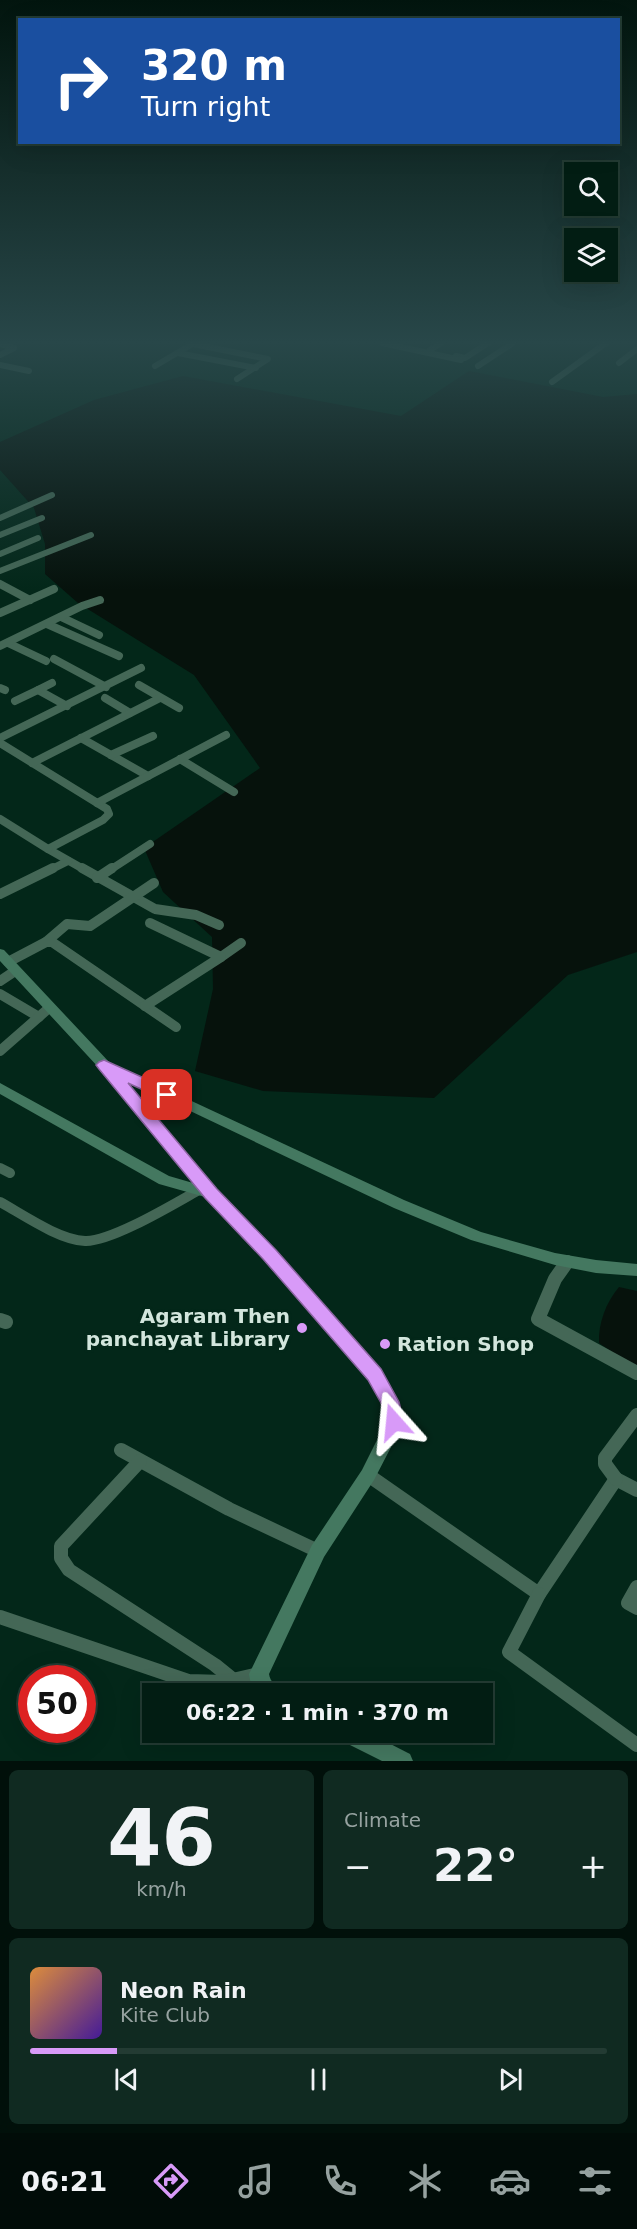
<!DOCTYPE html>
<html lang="en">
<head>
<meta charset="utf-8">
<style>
  body { margin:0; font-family:"DejaVu Sans",sans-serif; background:#102a21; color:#f1f3f6; height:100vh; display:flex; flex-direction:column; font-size:22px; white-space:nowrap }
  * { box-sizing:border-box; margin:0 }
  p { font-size:20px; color:#96a2a0 }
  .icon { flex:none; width:33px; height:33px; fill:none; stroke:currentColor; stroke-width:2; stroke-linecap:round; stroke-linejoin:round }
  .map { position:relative; height:1761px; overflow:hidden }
  .sheet { display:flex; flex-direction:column; gap:9px; padding:9px; background:#01100a; flex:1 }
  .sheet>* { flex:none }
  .guide { position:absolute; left:18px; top:18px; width:602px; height:126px; border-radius:0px; box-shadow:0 6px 24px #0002,0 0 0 2px #233b33; background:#1a4fa0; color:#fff; overflow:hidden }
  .fabs { position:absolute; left:564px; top:162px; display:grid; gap:12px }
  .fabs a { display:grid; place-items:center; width:54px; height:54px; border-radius:0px; background:#021d13; box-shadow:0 6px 24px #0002,0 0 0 2px #233b33; font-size:30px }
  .speed { position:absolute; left:18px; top:1665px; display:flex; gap:12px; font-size:30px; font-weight:700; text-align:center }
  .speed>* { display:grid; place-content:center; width:78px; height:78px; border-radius:50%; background:#021d13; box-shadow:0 6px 24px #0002,0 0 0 2px #233b33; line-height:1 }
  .speed .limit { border:9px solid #d22; background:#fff; color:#111 }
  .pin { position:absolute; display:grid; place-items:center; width:51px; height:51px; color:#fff; margin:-26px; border-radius:12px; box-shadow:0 3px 9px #0006 }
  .me { position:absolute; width:66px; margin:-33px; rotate:342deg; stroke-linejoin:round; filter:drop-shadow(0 0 4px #0008) }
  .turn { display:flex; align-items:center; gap:21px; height:126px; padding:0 24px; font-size:27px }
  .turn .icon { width:78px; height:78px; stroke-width:2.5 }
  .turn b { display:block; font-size:42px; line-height:51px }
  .big { font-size:45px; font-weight:700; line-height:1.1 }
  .sheet .widget { flex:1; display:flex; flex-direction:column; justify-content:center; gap:9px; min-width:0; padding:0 21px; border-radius:9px; background:#102a21 }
  .sheet .dial { align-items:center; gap:0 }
  .dial b { font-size:78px; line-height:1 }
  .song { display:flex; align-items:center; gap:18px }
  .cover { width:72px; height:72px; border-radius:9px; background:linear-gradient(135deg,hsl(30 70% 55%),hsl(260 70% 35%)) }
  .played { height:6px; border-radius:3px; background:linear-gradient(90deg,#d89af8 15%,#233b33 15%) }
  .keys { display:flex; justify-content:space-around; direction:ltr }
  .heat { display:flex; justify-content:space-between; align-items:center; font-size:33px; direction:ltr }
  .sheet .tiles { flex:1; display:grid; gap:9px; grid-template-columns:1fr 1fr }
  .widget:last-child { grid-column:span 2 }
  .trip { position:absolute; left:142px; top:1683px; width:351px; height:60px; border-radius:0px; background:#021d13; box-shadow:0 6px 24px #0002,0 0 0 2px #233b33; font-weight:700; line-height:60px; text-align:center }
  .dock { display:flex; height:96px; justify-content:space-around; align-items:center; background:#010c08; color:#96a2a0 }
  .dock .icon { width:42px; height:42px }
  .dock .active { color:#d89af8 }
  .dock b { font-size:27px; color:#f1f3f6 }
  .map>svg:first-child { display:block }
</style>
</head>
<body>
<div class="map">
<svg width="637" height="1761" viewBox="0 0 637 1761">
  <rect width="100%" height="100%" fill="#032719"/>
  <!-- water -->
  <g fill="#06120c">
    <polygon points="469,371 603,397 637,394 637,952 568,975 434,1098 263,1091 195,1071 213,989 212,937 163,892 144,848 260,768 194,675 78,603 45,574 45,544 34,508 0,470 0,442 94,400 183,376 401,416"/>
    <path d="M619,1287l18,4v78l-38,-26c-1,-19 7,-41 20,-56z"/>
  </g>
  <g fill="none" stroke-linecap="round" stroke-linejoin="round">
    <!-- street-far3 -->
    <g stroke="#446756" stroke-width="6">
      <polyline points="382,343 461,360"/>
      <polyline points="0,344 14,348 0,355"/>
      <polyline points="193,344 268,359 237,379"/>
      <polyline points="430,350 441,343"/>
      <polyline points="178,353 256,368"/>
      <polyline points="456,356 465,358 488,343"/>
      <polyline points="619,363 637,349"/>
      <polyline points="0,365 29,371"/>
      <polyline points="155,366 194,343"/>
      <polyline points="478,366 513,343"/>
      <polyline points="552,382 606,343"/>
      <polyline points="0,518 52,495"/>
      <polyline points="0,535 42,518"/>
      <polyline points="0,554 38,538"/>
      <polyline points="0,571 91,535"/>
    </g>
    <!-- street-far2 -->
    <g stroke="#446756" stroke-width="8">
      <polyline points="0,584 30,600"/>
      <polyline points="0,613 54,589"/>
      <polyline points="61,617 99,635"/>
      <polyline points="47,624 119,656"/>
      <polyline points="8,643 46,661"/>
      <polyline points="0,646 82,606 100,600"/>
      <polyline points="54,659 106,687"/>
      <polyline points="52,683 38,690 67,706"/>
      <polyline points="139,685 179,708"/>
      <polyline points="0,688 5,690"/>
      <polyline points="105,698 130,713"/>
      <polyline points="15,701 38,690"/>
      <polyline points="0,738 141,668"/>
      <polyline points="81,738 148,776"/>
      <polyline points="0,743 107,809 109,814 103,820 48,849 85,870"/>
      <polyline points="111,755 153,736"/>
      <polyline points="180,759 234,792"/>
      <polyline points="32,763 160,698"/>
      <polyline points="97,803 226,735"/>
      <polyline points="0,819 48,849"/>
      <polyline points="50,870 68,861"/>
      <polyline points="110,870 150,844"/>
    </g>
    <!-- street-far1 -->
    <g stroke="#446756" stroke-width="10">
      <polyline points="82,868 155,909 196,915 219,925"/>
      <polyline points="97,878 112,868"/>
      <polyline points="0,894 53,868"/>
      <polyline points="46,942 67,924 90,926 154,883"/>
      <polyline points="221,957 241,943"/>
      <polyline points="8,962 46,942 52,942 176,1027"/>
      <polyline points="0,981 15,971"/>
      <polyline points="0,994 39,1017"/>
      <polyline points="145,1006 221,957 150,923"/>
      <polyline points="0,1051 49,1008"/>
      <polyline points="0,1168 10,1173"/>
      <path d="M0,1202c22,12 59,38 85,39 26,1 89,-37 114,-51"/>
    </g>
    <!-- street -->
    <g stroke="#446756" stroke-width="14">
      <polyline points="567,1262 555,1279 538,1319 637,1373"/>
      <polyline points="0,1320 6,1322"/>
      <polyline points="121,1450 229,1509 318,1551"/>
      <polyline points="140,1461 61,1546 61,1558 69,1570 215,1665 236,1682"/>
      <polyline points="368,1475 539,1594 616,1479 637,1490"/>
      <polyline points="616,1479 605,1464 605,1458 637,1415"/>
      <polyline points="637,1587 628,1603 637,1608"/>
      <polyline points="539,1594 509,1652 637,1745"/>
      <polyline points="0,1617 188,1681 224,1682 259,1674"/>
    </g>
    <!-- secondary -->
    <g fill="#447860" fill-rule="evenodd">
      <path d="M0,949l4,1 106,113 294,137 77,32 74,21 41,7 41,4v12l-41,-3 -41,-8 -84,-25 -77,-32 -269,-128 91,110 58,61 106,118 18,33 6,20 -30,58 -50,77 -55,117c1,8 8,12 12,20h-25l-5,-9 -2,-11 63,-129 50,-75 24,-48 -4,-19 -14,-24 -104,-120 -59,-62 -46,-13 -159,-90v-11l169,93 24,7 -94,-115 -99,-107z"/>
      <polygon points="335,1732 367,1732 410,1754 413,1761 382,1761 338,1739"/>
    </g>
  </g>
  <!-- sky -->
  <linearGradient id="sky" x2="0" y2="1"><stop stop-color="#02150e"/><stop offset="0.58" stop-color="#284749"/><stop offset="1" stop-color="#284749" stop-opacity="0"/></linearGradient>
  <rect width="637" height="590" fill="url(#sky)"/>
  <!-- route -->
  <polygon fill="#d89af8" stroke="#8c64a1" stroke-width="1.5" points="104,1060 173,1091 175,1095 173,1099 167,1101 128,1083 217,1189 276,1250 381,1369 399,1402 404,1422 401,1428 394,1430 388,1428 381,1403 368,1380 263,1259 205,1198 99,1069 96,1065 99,1062"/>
  <!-- markers -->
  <g fill="#d89af8" stroke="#032719" stroke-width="2">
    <circle cx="302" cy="1328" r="6"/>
    <circle cx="385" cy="1344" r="6"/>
  </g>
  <g text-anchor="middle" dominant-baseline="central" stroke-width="6" stroke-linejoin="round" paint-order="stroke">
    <!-- near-poi labels -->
    <g font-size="20" font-weight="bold" fill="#d3e6dd" stroke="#032719" text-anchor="end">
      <text x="290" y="1316">Agaram Then<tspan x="290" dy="23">panchayat Library</tspan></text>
      <text x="397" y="1344" text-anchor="start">Ration Shop</text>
    </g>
  </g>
</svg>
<div class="fabs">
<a><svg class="icon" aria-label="search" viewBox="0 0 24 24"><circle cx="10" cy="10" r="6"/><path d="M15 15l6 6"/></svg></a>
<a><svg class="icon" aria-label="layers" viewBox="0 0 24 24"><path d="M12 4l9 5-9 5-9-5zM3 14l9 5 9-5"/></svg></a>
</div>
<div class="speed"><div class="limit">50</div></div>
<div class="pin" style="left:167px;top:1095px;background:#d93025"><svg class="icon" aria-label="arrive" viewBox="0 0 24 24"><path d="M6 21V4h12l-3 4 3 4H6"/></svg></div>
<svg class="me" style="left:394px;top:1422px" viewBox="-20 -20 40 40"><path d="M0-17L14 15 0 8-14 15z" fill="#d89af8" stroke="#fff" stroke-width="4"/></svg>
<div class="trip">06:22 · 1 min · 370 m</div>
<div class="guide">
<div class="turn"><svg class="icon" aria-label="right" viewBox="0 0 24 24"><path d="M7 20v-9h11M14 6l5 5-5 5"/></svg><div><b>320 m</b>Turn right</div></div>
</div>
</div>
<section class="sheet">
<div class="tiles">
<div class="widget dial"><b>46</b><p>km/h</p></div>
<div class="widget"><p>Climate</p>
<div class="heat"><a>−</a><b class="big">22°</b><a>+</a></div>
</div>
<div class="widget">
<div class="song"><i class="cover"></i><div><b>Neon Rain</b><p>Kite Club</p></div></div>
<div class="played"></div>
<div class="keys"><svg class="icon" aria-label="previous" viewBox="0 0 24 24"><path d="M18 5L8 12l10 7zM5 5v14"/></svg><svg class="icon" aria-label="pause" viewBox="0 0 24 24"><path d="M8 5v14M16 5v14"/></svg><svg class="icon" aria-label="next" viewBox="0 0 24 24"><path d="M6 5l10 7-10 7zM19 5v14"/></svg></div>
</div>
</div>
</section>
<nav class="dock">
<b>06:21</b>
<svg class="icon active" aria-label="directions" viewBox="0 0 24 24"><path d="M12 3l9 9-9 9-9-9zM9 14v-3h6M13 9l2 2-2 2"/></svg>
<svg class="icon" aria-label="music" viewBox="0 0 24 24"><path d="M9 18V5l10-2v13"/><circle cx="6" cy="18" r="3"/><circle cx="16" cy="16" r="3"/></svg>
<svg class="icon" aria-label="phone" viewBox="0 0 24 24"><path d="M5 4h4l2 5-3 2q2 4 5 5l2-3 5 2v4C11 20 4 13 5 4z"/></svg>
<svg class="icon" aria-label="climate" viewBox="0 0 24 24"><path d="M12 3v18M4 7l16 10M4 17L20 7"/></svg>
<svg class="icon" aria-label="car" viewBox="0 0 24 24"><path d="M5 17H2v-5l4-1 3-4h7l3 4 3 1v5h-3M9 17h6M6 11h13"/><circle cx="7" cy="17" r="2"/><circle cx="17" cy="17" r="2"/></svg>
<svg class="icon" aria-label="filters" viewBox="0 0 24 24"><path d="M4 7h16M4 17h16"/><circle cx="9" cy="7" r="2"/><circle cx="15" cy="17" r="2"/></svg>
</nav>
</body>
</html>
